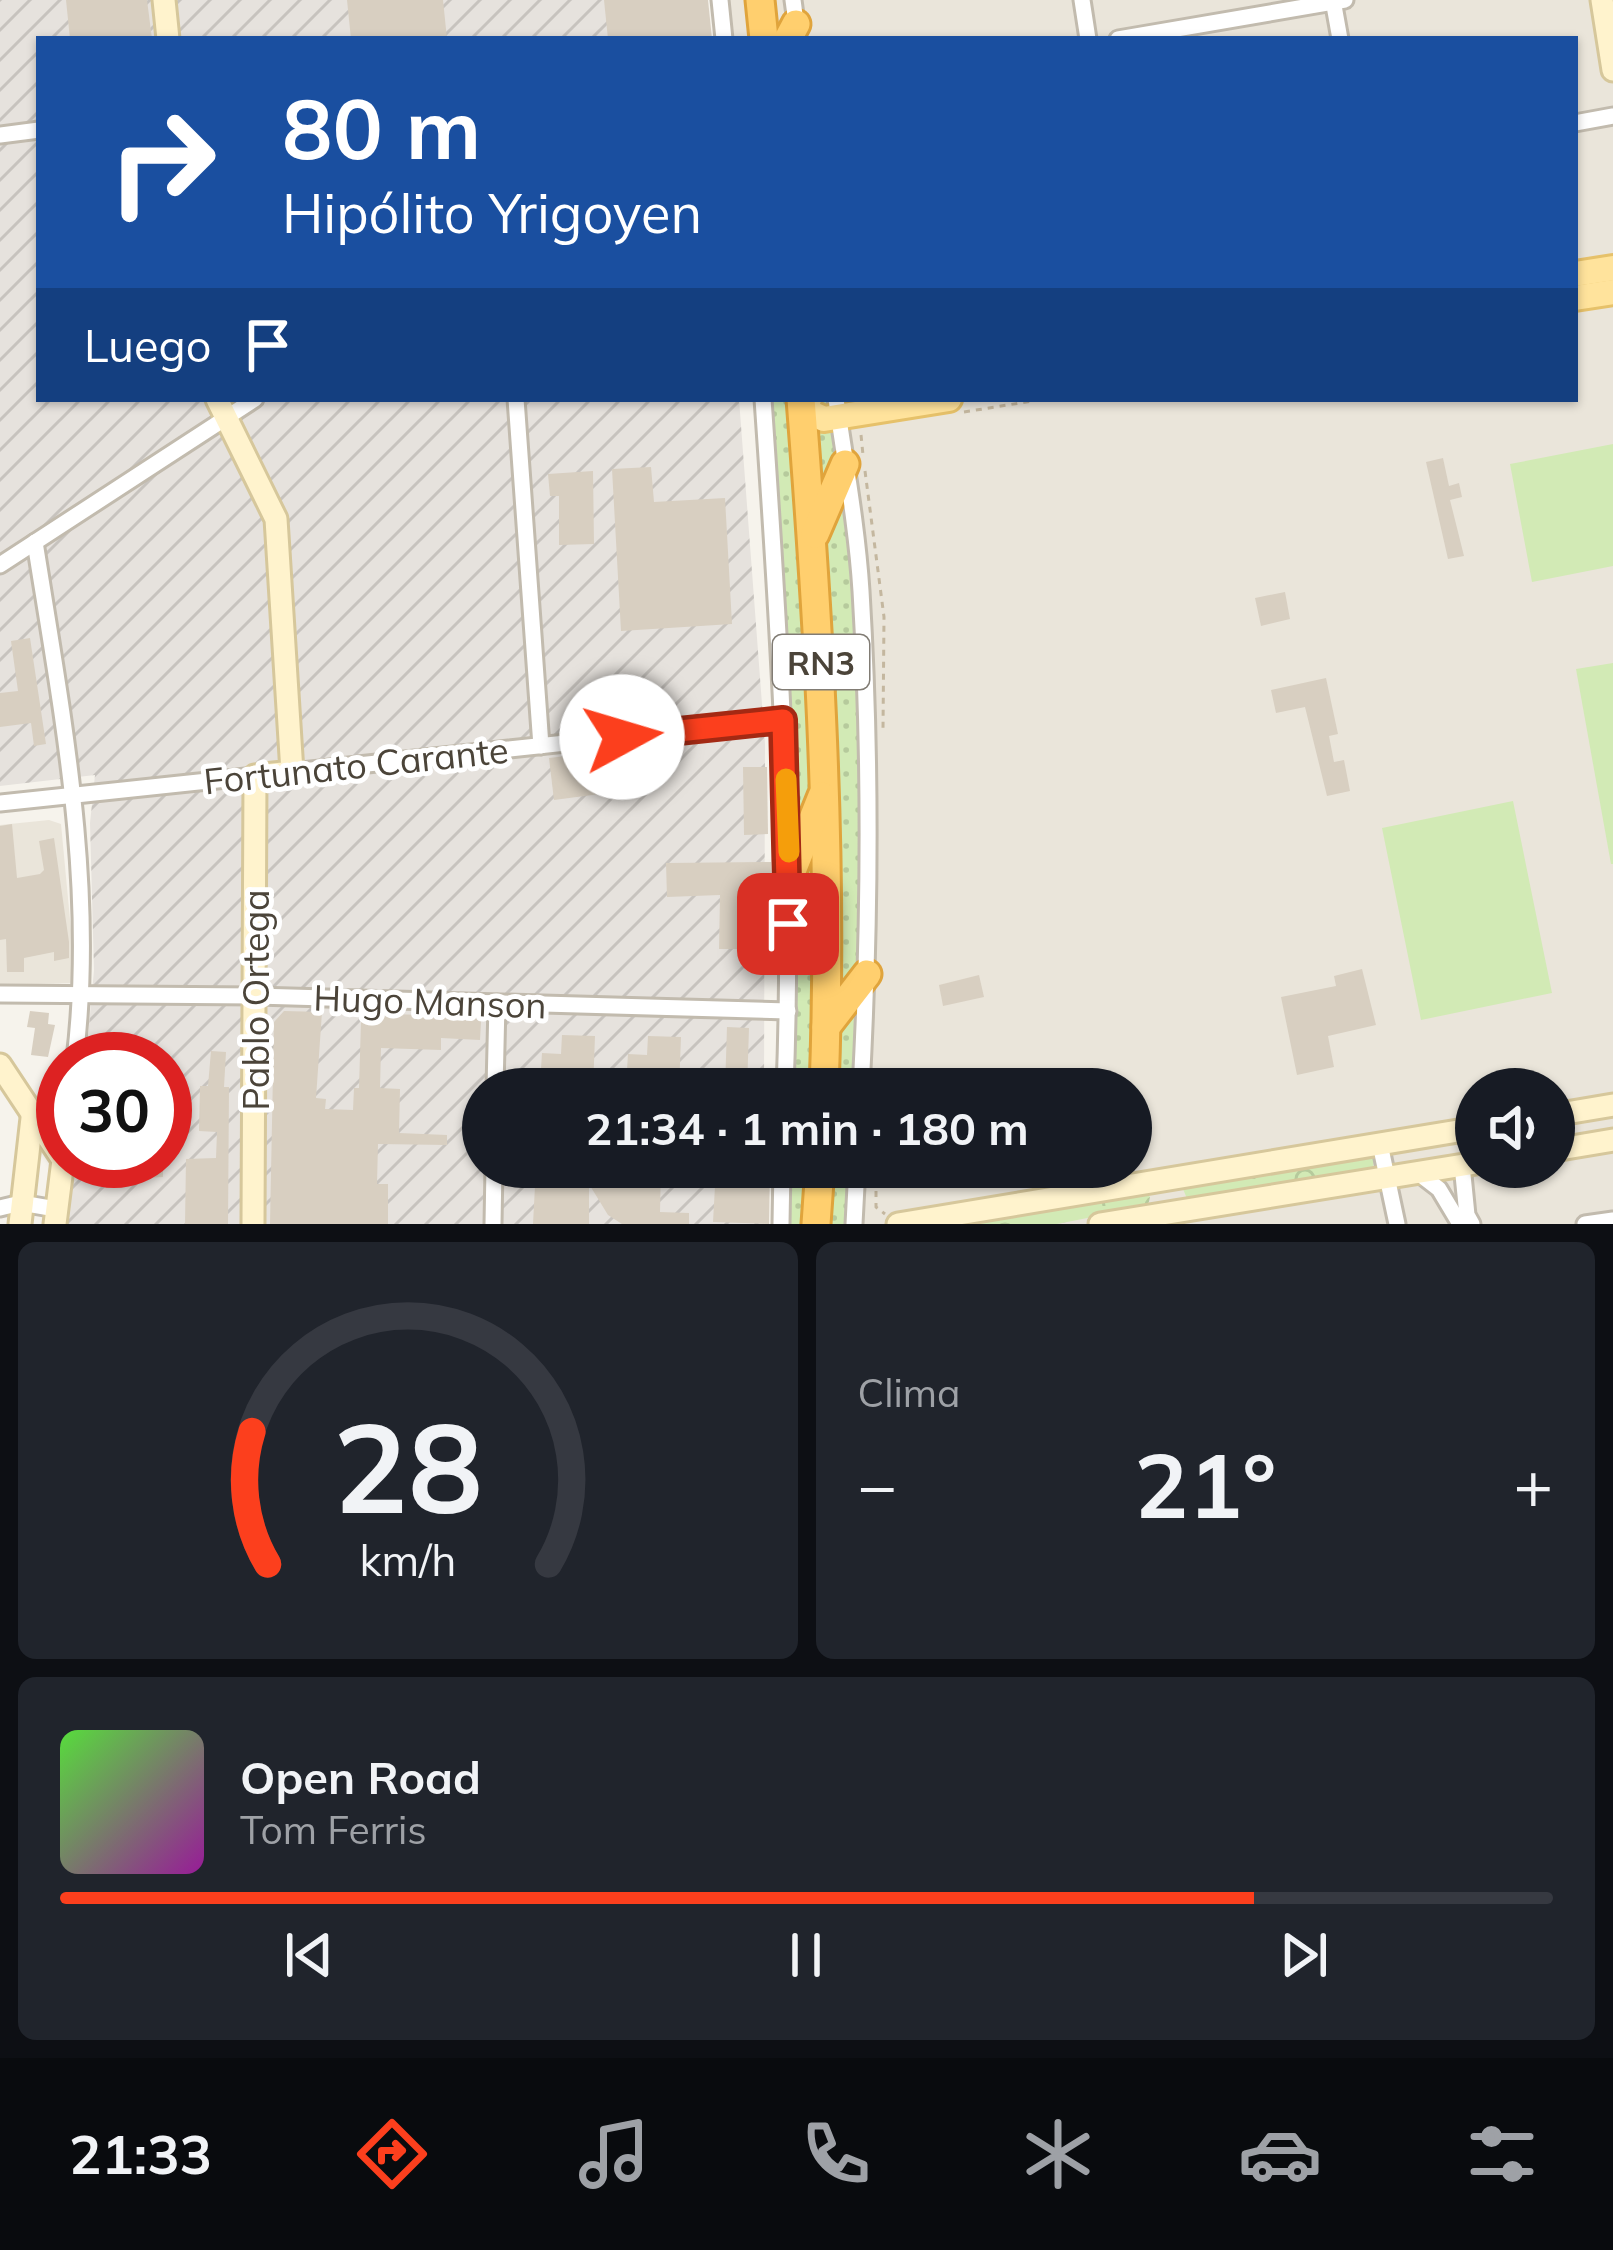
<!DOCTYPE html>
<html lang="es">
<head>
<meta charset="utf-8">
<style>
  body { margin:0; font-family:Mulish,sans-serif; background:#20242c; color:#f1f3f6; height:100vh; display:flex; flex-direction:column; font-size:45px; white-space:nowrap }
  * { box-sizing:border-box; margin:0 }
  p { font-size:39px; color:#9ea1a6 }
  .icon { flex:none; width:66px; height:66px; fill:none; stroke:currentColor; stroke-width:2; stroke-linecap:round; stroke-linejoin:round }
  .map { position:relative; height:1224px; overflow:hidden }
  .drawer { display:flex; flex-direction:column; gap:18px; padding:18px; background:#0d0f14; flex:1 }
  .drawer>* { flex:none }
  .guide { position:absolute; left:36px; top:36px; width:1542px; height:366px; border-radius:0px; box-shadow:0 3px 9px #0004; background:#1a4fa0; color:#fff; overflow:hidden }
  .fabs { position:absolute; left:1455px; top:1068px; display:grid; gap:24px }
  .fabs a { display:grid; place-items:center; width:120px; height:120px; border-radius:50%; background:#171b24; box-shadow:0 3px 9px #0004; font-size:60px }
  .speed { position:absolute; left:36px; top:1032px; display:flex; gap:24px; font-size:60px; font-weight:700; text-align:center }
  .speed>* { display:grid; place-content:center; width:156px; height:156px; border-radius:50%; background:#171b24; box-shadow:0 3px 9px #0004; line-height:1 }
  .speed .limit { border:18px solid #d22; background:#fff; color:#111 }
  .pin { position:absolute; display:grid; place-items:center; width:102px; height:102px; color:#fff; margin:-51px; border-radius:24px; box-shadow:0 6px 18px #0006 }
  .me { position:absolute; width:132px; margin:-66px; rotate:84deg; stroke-linejoin:round; filter:drop-shadow(0 0 9px #0008) }
  .turn { display:flex; align-items:center; gap:42px; height:252px; padding:0 48px; font-size:54px }
  .turn .icon { width:156px; height:156px; stroke-width:2.5 }
  .turn b { display:block; font-size:84px; line-height:102px }
  .then { display:flex; align-items:center; height:114px; padding:0 48px; background:#0003; gap:24px; font-size:45px }
  .big { font-size:90px; font-weight:700; line-height:1.1 }
  .drawer .widget { flex:1; display:flex; flex-direction:column; justify-content:center; gap:18px; min-width:0; padding:0 42px; border-radius:18px; background:#20242c }
  .drawer .dial { align-items:center; gap:0 }
  .dial svg { height:312px; overflow:visible; fill:none; stroke:#363941; stroke-width:7; stroke-linecap:round; text-anchor:middle }
  .dial text { fill:#f1f3f6; stroke:none }
  .song { display:flex; align-items:center; gap:36px }
  .cover { width:144px; height:144px; border-radius:18px; background:linear-gradient(135deg,hsl(110 70% 55%),hsl(300 70% 35%)) }
  .played { height:12px; border-radius:6px; background:linear-gradient(90deg,#fc3f1d 80%,#363941 80%) }
  .keys { display:flex; justify-content:space-around; direction:ltr }
  .heat { display:flex; justify-content:space-between; align-items:center; font-size:66px; direction:ltr }
  .drawer .tiles { flex:1; display:grid; gap:18px; grid-template-columns:1fr 1fr }
  .widget:last-child { grid-column:span 2 }
  .trip { position:absolute; left:462px; top:1068px; width:690px; height:120px; border-radius:60px; background:#171b24; box-shadow:0 3px 9px #0004; font-weight:700; line-height:120px; text-align:center }
  .tab-bar { display:flex; height:192px; justify-content:space-around; align-items:center; background:#090b0e; color:#9ea1a6 }
  .tab-bar .icon { width:84px; height:84px }
  .tab-bar .current { color:#fc3f1d }
  .tab-bar b { font-size:54px; color:#f1f3f6 }
  .map>svg:first-child { display:block }
</style>
</head>
<body>
<div class="map">
<svg width="1613" height="1224" viewBox="0 0 1613 1224">
  <defs>
    <pattern id="industrial-furrows" width="10" height="10" patternUnits="userSpaceOnUse" patternTransform="scale(3)"><rect width="10" height="10" fill="#e6e2dd"/><path d="M-1 1l2-2M0 10L10 0M9 11l2-2" fill="none" stroke="#c7c3be"/></pattern>
    <pattern id="grass-dots" width="8" height="8" patternUnits="userSpaceOnUse" patternTransform="scale(3)"><rect width="8" height="8" fill="#d2eab5"/><path d="M2 2h.1M6 6h.1" fill="none" stroke="#b6ca9c" stroke-width="1.8" stroke-linecap="round"/></pattern>
    <pattern id="park-crowns" width="20" height="18" patternUnits="userSpaceOnUse" patternTransform="scale(3)"><rect width="20" height="18" fill="#d2eab5"/><path d="M2 6a3 3 0 1 1 6 0M12 15a3 3 0 1 1 6 0" fill="none" stroke="#b6ca9c"/></pattern>
  </defs>
  <rect width="100%" height="100%" fill="#f6f3ec"/>
  <!-- residential -->
  <g fill="#eae5da" fill-rule="evenodd">
    <path d="M720,0h893v1224h-832l1,-57h349v-78h-346l3,-78 -25,-612h812v-360h-851zM1476,1089h78v78h-78z"/>
    <polygon points="49,820 61,824 76,983 0,985 0,825"/>
  </g>
  <!-- industrial -->
  <polygon fill="url(#industrial-furrows)" points="0,0 705,0 709,39 39,39 39,399 739,399 765,744 764,1089 483,1089 483,1167 764,1167 764,1224 65,1224 73,1161 165,1161 165,1059 86,1059 94,970 90,823 95,775 0,786"/>
  <!-- grass -->
  <g fill="url(#grass-dots)">
    <polygon points="763,399 949,399 839,417 861,587 861,1089 785,1089 788,1011"/>
    <polygon points="782,1167 857,1167 854,1224 781,1224"/>
  </g>
  <!-- park -->
  <g fill="url(#park-crowns)">
    <polygon points="1375,1153 1373,1169 1188,1201 1183,1189 1188,1178"/>
    <polygon points="1145,1190 1150,1197 1148,1206 1057,1224 980,1224 976,1217"/>
  </g>
  <!-- garden -->
  <g fill="#d2eab5">
    <polygon points="1613,444 1613,566 1532,582 1510,464"/>
    <polygon points="1613,663 1613,864 1611,864 1576,669"/>
    <polygon points="1513,801 1552,993 1421,1020 1382,828"/>
  </g>
  <!-- building -->
  <g fill="#d8cfc1">
    <polygon points="66,0 147,0 152,39 70,39"/>
    <polygon points="347,0 443,0 447,39 351,39"/>
    <polygon points="604,0 708,0 712,39 608,39"/>
    <polygon points="1443,458 1449,486 1459,483 1462,497 1450,500 1464,556 1448,559 1426,462"/>
    <polygon points="651,467 654,502 725,498 732,624 621,631 612,469"/>
    <polygon points="593,471 594,544 559,545 559,496 550,496 548,474"/>
    <polygon points="1285,592 1290,619 1261,626 1255,598"/>
    <polygon points="30,638 46,744 34,746 31,723 0,727 0,693 18,691 11,641"/>
    <polygon points="1326,678 1338,734 1329,736 1334,762 1344,760 1350,791 1327,796 1305,707 1276,713 1271,690"/>
    <polygon points="633,748 638,789 554,800 549,758"/>
    <polygon points="743,767 767,767 768,834 744,835"/>
    <polygon points="12,824 17,878 40,874 44,870 39,841 54,838 69,942 69,958 54,961 54,952 24,958 24,972 7,972 6,939 0,940 0,826"/>
    <polygon points="771,862 770,949 719,949 720,895 667,897 666,863"/>
    <polygon points="1362,969 1376,1025 1328,1036 1334,1067 1297,1075 1281,997 1336,986 1334,976"/>
    <polygon points="979,975 984,997 943,1006 939,985"/>
    <polygon points="30,1011 49,1013 48,1024 55,1025 48,1057 31,1055 35,1028 27,1027"/>
    <polygon points="284,1011 322,1012 316,1098 326,1099 325,1109 353,1110 354,1088 359,1088 361,1022 365,1013 476,1017 481,1022 480,1040 441,1038 441,1050 381,1048 380,1088 400,1089 399,1133 447,1135 447,1145 378,1144 377,1184 388,1184 388,1224 270,1224 274,1022"/>
    <polygon points="727,1027 749,1028 747,1089 725,1089"/>
    <polygon points="562,1035 595,1036 593,1089 560,1089 560,1085 540,1084 542,1053 561,1054"/>
    <polygon points="648,1036 681,1037 679,1089 626,1085 628,1054 647,1055"/>
    <polygon points="211,1051 226,1052 224,1087 229,1087 228,1224 185,1224 186,1159 216,1158 217,1132 199,1131 200,1086 208,1086"/>
    <polygon points="84,1161 163,1161 163,1177 85,1181"/>
    <polygon points="536,1167 661,1167 660,1212 689,1213 689,1224 622,1224 608,1215 589,1184 589,1224 533,1224"/>
    <polygon points="696,1167 770,1167 769,1224 713,1222 715,1186 695,1186"/>
  </g>
  <g fill="none" stroke-linecap="round" stroke-linejoin="round">
    <!-- street casing -->
    <g stroke="#c2bbae" stroke-width="21">
      <g id="street">
        <polyline points="720,0 724,39"/>
        <polyline points="793,0 797,30"/>
        <polyline points="1082,0 1088,39"/>
        <polyline points="1333,0 1340,39"/>
        <polyline points="1118,39 1345,0"/>
        <polyline points="1575,123 1613,116"/>
        <polyline points="0,135 39,130"/>
        <polyline points="516,399 541,746"/>
        <path d="M763,399c16,230 31,459 22,690"/>
        <path d="M836,399c9,63 21,128 25,192 10,166 9,332 0,498"/>
        <path d="M35,542c27,171 61,344 40,517"/>
        <polyline points="0,565 255,399"/>
        <polyline points="292,772 783,720"/>
        <polyline points="0,803 255,776"/>
        <polyline points="0,994 256,996 788,1011"/>
        <polyline points="495,1089 497,1003"/>
        <polyline points="1380,1144 1397,1224"/>
        <polyline points="1462,1165 1467,1215 1472,1224"/>
        <polyline points="1417,1172 1439,1189 1460,1224"/>
        <polyline points="0,1208 21,1203 56,1209"/>
        <polyline points="493,1224 494,1167"/>
        <polyline points="781,1224 782,1167"/>
        <polyline points="854,1224 857,1167"/>
        <polyline points="1585,1224 1613,1220"/>
      </g>
    </g>
    <!-- secondary casing -->
    <g stroke="#d6c79b" stroke-width="27">
      <g id="secondary">
        <polyline points="164,0 168,39"/>
        <polyline points="1602,0 1613,70"/>
        <polyline points="217,399 276,519 292,772 255,776 253,1224"/>
        <polyline points="0,1065 63,1160 55,1224"/>
        <polyline points="1554,1115 1613,1105"/>
        <polyline points="1554,1150 1613,1140"/>
        <polyline points="20,1224 32,1118"/>
        <polyline points="898,1224 1476,1128"/>
        <polyline points="1100,1224 1476,1163"/>
      </g>
    </g>
    <!-- primary casing -->
    <g stroke="#e6c16a" stroke-width="30">
      <g id="primary">
        <polyline points="1575,274 1613,268"/>
        <polyline points="1575,298 1613,292"/>
        <polyline points="809,399 802,409 824,419 949,399"/>
      </g>
    </g>
    <!-- highway casing -->
    <g stroke="#e0a43c" stroke-width="33">
      <g id="highway">
        <polyline points="760,0 764,39"/>
        <polyline points="788,39 796,24"/>
        <path d="M801,399c18,230 32,459 23,690"/>
        <polyline points="815,534 845,464"/>
        <polyline points="788,881 822,796"/>
        <polyline points="826,1027 867,974"/>
        <polyline points="816,1224 820,1167"/>
      </g>
    </g>
    <!-- path -->
    <g stroke="#c4b79f" stroke-width="3" stroke-dasharray="6 6" stroke-linecap="butt">
      <polyline points="964,412 1045,399"/>
      <polyline points="861,435 863,455"/>
      <polyline points="865,471 884,617 883,730"/>
      <polyline points="877,1089 878,1070"/>
      <polyline points="876,1167 876,1207 885,1214"/>
    </g>
    <!-- street -->
    <use href="#street" stroke="#fff" stroke-width="15"/>
    <!-- secondary -->
    <use href="#secondary" stroke="#fff3cd" stroke-width="21"/>
    <!-- primary -->
    <use href="#primary" stroke="#ffe39c" stroke-width="24"/>
    <!-- highway -->
    <use href="#highway" stroke="#ffcf6e" stroke-width="27"/>
  </g>
  <g fill="none" stroke-linecap="round" stroke-linejoin="round">
    <!-- route casing -->
    <g stroke="#a42913" stroke-width="30">
      <polyline id="route" points="622,737 783,720 788,924"/>
    </g>
    <!-- route -->
    <use href="#route" stroke="#fc3f1d" stroke-width="21"/>
    <!-- slow -->
    <polyline stroke="#f59e0b" stroke-width="21" points="786,779 789,852"/>
  </g>
  <g text-anchor="middle" dominant-baseline="central" stroke-width="10" stroke-linejoin="round" paint-order="stroke">
    <!-- shield labels -->
    <rect fill="#fff" stroke="#817c74" stroke-width="3" x="773" y="635" width="96" height="54" rx="9"/>
    <g font-size="33" font-weight="bold" fill="#4b4439">
      <text x="821" y="662">RN3</text>
    </g>
    <!-- street labels -->
    <g font-size="36" fill="#4b4439" stroke="#fff">
      <text transform="translate(356 765) rotate(-6)">Fortunato Carante</text>
      <text transform="translate(255 1000) rotate(-90)">Pablo Ortega</text>
      <text transform="translate(430 1001) rotate(2)">Hugo Manson</text>
    </g>
  </g>
</svg>
<div class="fabs">
<a><svg class="icon" aria-label="sound" viewBox="0 0 24 24"><path d="M4 9h4l5-4v14l-5-4H4zM17 9q2 3 0 6"/></svg></a>
</div>
<div class="speed"><div class="limit">30</div></div>
<div class="pin" style="left:788px;top:924px;background:#d93025"><svg class="icon" aria-label="arrive" viewBox="0 0 24 24"><path d="M6 21V4h12l-3 4 3 4H6"/></svg></div>
<svg class="me" style="left:622px;top:737px" viewBox="-20 -20 40 40"><circle r="19" fill="#fff"/><path d="M0-13L10 11 0 6-10 11z" fill="#fc3f1d"/></svg>
<div class="trip">21:34 · 1 min · 180 m</div>
<div class="guide">
<div class="turn"><svg class="icon" aria-label="right" viewBox="0 0 24 24"><path d="M7 20v-9h11M14 6l5 5-5 5"/></svg><div><b>80 m</b>Hipólito Yrigoyen</div></div>
<div class="then">Luego<svg class="icon" aria-label="arrive" viewBox="0 0 24 24"><path d="M6 21V4h12l-3 4 3 4H6"/></svg></div>
</div>
</div>
<section class="drawer">
<div class="tiles">
<div class="widget dial"><svg viewBox="0 0 100 80">
<path d="M14 69A42 42 0 1 1 86 69"/>
<path d="M14 69A42 42 0 0 1 10 35" stroke="#fc3f1d"/>
<text x="50" y="56" font-size="32" font-weight="700">28</text>
<text x="50" y="72" font-size="11">km/h</text>
</svg></div>
<div class="widget"><p>Clima</p>
<div class="heat"><a>−</a><b class="big">21°</b><a>+</a></div>
</div>
<div class="widget">
<div class="song"><i class="cover"></i><div><b>Open Road</b><p>Tom Ferris</p></div></div>
<div class="played"></div>
<div class="keys"><svg class="icon" aria-label="previous" viewBox="0 0 24 24"><path d="M18 5L8 12l10 7zM5 5v14"/></svg><svg class="icon" aria-label="pause" viewBox="0 0 24 24"><path d="M8 5v14M16 5v14"/></svg><svg class="icon" aria-label="next" viewBox="0 0 24 24"><path d="M6 5l10 7-10 7zM19 5v14"/></svg></div>
</div>
</div>
</section>
<nav class="tab-bar">
<b>21:33</b>
<svg class="icon current" aria-label="directions" viewBox="0 0 24 24"><path d="M12 3l9 9-9 9-9-9zM9 14v-3h6M13 9l2 2-2 2"/></svg>
<svg class="icon" aria-label="music" viewBox="0 0 24 24"><path d="M9 18V5l10-2v13"/><circle cx="6" cy="18" r="3"/><circle cx="16" cy="16" r="3"/></svg>
<svg class="icon" aria-label="phone" viewBox="0 0 24 24"><path d="M5 4h4l2 5-3 2q2 4 5 5l2-3 5 2v4C11 20 4 13 5 4z"/></svg>
<svg class="icon" aria-label="climate" viewBox="0 0 24 24"><path d="M12 3v18M4 7l16 10M4 17L20 7"/></svg>
<svg class="icon" aria-label="car" viewBox="0 0 24 24"><path d="M5 17H2v-5l4-1 3-4h7l3 4 3 1v5h-3M9 17h6M6 11h13"/><circle cx="7" cy="17" r="2"/><circle cx="17" cy="17" r="2"/></svg>
<svg class="icon" aria-label="filters" viewBox="0 0 24 24"><path d="M4 7h16M4 17h16"/><circle cx="9" cy="7" r="2"/><circle cx="15" cy="17" r="2"/></svg>
</nav>
</body>
</html>
